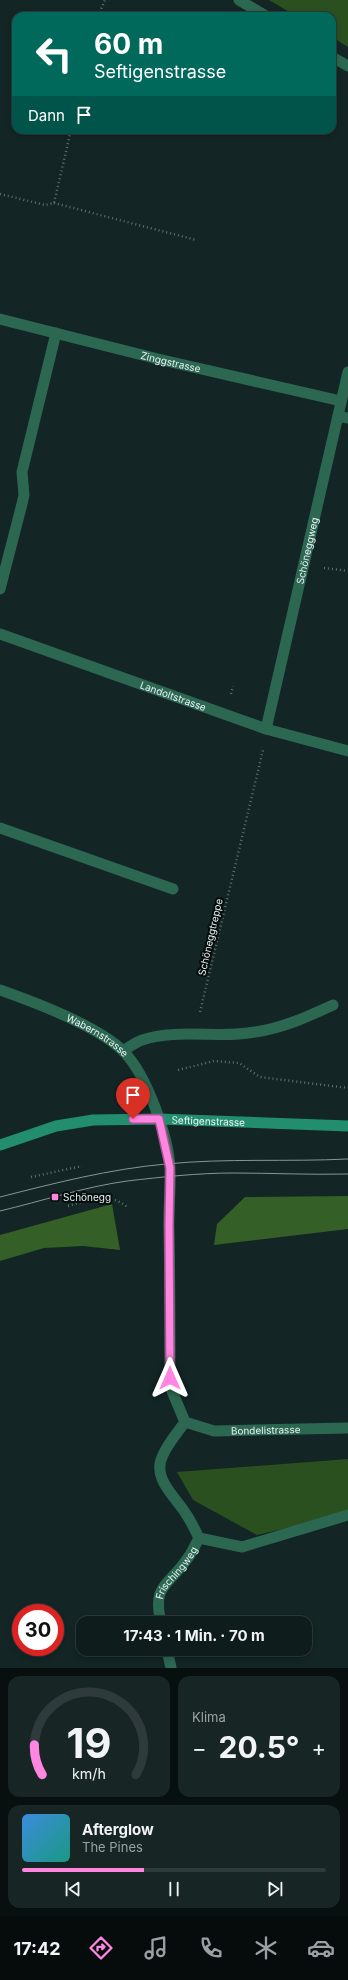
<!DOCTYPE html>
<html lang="de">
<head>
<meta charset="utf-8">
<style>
  body { margin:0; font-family:Inter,sans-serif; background:#172525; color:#f1f3f6; height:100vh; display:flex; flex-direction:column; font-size:15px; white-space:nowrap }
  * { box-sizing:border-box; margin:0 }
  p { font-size:13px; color:#9ba1a3 }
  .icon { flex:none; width:22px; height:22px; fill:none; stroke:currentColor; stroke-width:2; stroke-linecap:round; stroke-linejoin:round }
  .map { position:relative; height:1668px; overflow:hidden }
  .sheet { display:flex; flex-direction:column; gap:8px; padding:8px; background:#080f0f; flex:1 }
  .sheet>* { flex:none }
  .top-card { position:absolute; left:12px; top:12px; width:324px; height:122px; border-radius:12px; box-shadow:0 2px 6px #0003,0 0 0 1px #2e3a3b; background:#00695c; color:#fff; overflow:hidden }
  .speed { position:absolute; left:12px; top:1604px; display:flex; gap:8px; font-size:20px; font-weight:700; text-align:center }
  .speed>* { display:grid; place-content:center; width:52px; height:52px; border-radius:50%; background:#0e1c1c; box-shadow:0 2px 6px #0003,0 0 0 1px #2e3a3b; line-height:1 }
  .speed .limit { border:6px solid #d22; background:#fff; color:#111 }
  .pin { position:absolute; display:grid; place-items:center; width:34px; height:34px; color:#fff; margin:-41px -17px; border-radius:50% 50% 50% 0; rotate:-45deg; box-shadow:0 0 4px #0007 }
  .pin .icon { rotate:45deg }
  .me { position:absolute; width:44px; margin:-22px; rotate:0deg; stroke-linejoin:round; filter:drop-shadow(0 0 3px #0008) }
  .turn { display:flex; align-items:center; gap:14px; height:84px; padding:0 16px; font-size:18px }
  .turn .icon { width:52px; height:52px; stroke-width:2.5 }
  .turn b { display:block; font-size:28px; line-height:34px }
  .then { display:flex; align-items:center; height:38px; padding:0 16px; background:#0003; gap:8px; font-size:15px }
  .big { font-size:30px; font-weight:700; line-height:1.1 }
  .sheet .tile { flex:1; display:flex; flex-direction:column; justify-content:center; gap:6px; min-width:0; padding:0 14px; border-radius:12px; background:#172525 }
  .sheet .dial { align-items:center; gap:0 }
  .dial svg { height:104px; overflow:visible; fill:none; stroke:#2e3a3b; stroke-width:7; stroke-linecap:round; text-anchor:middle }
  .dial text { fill:#f1f3f6; stroke:none }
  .song { display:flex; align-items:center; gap:12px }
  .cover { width:48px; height:48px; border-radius:6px; background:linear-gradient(135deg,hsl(210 70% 55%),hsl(170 70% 35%)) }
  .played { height:4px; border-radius:2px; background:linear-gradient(90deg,#fe85e0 40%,#2e3a3b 40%) }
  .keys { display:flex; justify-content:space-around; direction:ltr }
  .heat { display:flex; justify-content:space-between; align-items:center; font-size:22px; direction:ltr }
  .sheet .tiles { flex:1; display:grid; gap:8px; grid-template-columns:1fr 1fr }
  .tile:last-child { grid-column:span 2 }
  .trip { position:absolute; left:76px; top:1616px; width:236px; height:40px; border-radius:12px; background:#0e1c1c; box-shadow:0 2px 6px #0003,0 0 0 1px #2e3a3b; font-weight:700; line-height:40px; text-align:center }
  .dock { display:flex; height:64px; justify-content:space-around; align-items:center; background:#060b0b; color:#9ba1a3 }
  .dock .icon { width:28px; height:28px }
  .dock .current { color:#fe85e0 }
  .dock b { font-size:18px; color:#f1f3f6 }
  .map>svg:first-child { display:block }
</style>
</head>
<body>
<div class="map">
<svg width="348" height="1668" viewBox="0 0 348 1668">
  <rect width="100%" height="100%" fill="#132525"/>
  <!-- green -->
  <g fill="#2a501f">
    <polygon points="269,0 348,0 348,47 332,37 332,16 296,16"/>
    <polygon points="348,1459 348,1514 257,1535 193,1500 177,1472"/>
  </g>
  <!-- forest -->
  <g fill="#346027">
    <polygon points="348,1196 348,1229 214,1245 217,1224 245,1197"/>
    <polygon points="112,1204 120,1250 83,1246 44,1248 0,1261 0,1235"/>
  </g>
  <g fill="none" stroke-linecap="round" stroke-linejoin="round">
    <!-- path -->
    <g stroke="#617070" stroke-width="2.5" stroke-dasharray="1 3" stroke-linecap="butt">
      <polyline points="98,16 105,0"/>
      <polyline points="0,194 45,205 54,203 71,130"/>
      <polyline points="54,203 196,240"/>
      <polyline points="324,568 348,571"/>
      <polyline points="231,694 233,686"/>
      <polyline points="200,1012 263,750"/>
      <polyline points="178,1070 214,1061 239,1063 260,1077 348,1088"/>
      <polyline points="31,1177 82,1166"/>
      <path d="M68,1206c21,-6 41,-14 59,1"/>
    </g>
    <!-- service -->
    <g stroke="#2c6752" stroke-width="11">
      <polyline points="338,416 348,418"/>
      <polyline points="0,589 22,504 24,495 22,472 56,333"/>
      <polyline points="0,828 173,889"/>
      <path d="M123,1051c6,-4 13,-9 19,-11 36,-12 76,-1 113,-8 28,-4 52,-15 78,-27"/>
    </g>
    <!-- minor -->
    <g stroke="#2c6752" stroke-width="11">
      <polyline points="239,0 266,16"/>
      <polyline points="332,57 348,66"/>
      <path id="s1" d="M0,319l158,40 183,42"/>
      <path id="s2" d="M0,634l266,95 82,22"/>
      <path id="s3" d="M266,729l82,-357"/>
      <path id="s4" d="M0,990c34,12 100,37 124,62 22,22 45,85 46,117 1,21 -2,42 -1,63 1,49 1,97 1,146l2,13 13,31"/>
      <path id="s5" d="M185,1422l29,9 134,-3"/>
      <polyline points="199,1538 242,1547 348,1515"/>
      <path id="s6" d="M161,1623c-9,-39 7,-36 26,-64 5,-6 8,-14 12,-21 -4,-8 -8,-17 -13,-24 -11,-18 -35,-36 -23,-59 5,-12 15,-23 22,-33"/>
      <polyline points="167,1649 171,1668"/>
    </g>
    <!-- secondary -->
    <path stroke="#228e6d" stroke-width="11" id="s7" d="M0,1145l56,-19 37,-6 66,-1 189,7"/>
    <!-- tram -->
    <g stroke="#879595" stroke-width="1">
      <path d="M0,1197c55,-14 110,-28 166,-33 61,-6 121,-2 182,-5"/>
      <path d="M0,1211c42,-10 84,-24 127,-30 35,-4 71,-8 106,-8 38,0 76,2 115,1"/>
    </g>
  </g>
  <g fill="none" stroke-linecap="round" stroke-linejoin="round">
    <!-- route casing -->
    <g stroke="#a55692" stroke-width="10">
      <polyline id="route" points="133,1119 159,1119 170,1168 169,1225 170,1378"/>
    </g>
    <!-- route -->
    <use href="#route" stroke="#fe85e0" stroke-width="7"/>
  </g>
  <!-- markers -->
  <rect fill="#fe85e0" stroke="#060d0d" stroke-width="1.5" x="51" y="1193" width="8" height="8" rx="2"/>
  <g text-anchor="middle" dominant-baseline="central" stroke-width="4" stroke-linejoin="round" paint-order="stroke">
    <!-- street labels -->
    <g font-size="10" fill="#e7f2f2" stroke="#060d0d">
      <text stroke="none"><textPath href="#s1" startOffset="176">Zinggstrasse</textPath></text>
      <text stroke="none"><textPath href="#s3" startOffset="183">Schöneggweg</textPath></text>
      <text stroke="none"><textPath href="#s2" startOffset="184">Landoltstrasse</textPath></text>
      <text transform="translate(210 937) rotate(-77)">Schöneggtreppe</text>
      <text stroke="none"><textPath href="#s4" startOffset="108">Wabernstrasse</textPath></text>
      <text stroke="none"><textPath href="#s7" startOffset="212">Seftigenstrasse</textPath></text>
      <text stroke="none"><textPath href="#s5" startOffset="82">Bondelistrasse</textPath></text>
      <text stroke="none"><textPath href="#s6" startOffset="56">Frischingweg</textPath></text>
    </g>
    <!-- poi labels -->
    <g font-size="10" fill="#e7f2f2" stroke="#060d0d" text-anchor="start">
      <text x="63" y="1197">Schönegg</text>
    </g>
  </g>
</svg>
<div class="speed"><div class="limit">30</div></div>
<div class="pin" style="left:133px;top:1119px;background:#d93025"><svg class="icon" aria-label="arrive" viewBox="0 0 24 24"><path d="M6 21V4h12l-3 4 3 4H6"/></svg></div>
<svg class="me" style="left:170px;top:1378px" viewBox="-20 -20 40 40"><path d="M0-17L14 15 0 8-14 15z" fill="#fe85e0" stroke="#fff" stroke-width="4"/></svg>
<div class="trip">17:43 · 1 Min. · 70 m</div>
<div class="top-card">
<div class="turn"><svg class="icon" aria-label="left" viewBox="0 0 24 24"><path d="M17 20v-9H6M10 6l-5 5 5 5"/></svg><div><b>60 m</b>Seftigenstrasse</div></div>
<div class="then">Dann<svg class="icon" aria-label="arrive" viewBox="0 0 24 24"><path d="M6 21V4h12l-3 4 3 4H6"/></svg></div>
</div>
</div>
<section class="sheet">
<div class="tiles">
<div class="tile dial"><svg viewBox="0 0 100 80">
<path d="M14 69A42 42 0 1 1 86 69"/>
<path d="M14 69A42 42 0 0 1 8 46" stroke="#fe85e0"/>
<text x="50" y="56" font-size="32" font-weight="700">19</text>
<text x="50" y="72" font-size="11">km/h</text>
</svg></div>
<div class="tile"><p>Klima</p>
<div class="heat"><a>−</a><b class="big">20.5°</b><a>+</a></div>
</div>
<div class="tile">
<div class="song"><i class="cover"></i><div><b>Afterglow</b><p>The Pines</p></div></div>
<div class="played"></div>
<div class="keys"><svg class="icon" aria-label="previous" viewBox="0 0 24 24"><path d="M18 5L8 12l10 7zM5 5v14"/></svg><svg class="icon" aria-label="pause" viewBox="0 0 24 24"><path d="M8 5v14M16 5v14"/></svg><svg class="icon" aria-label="next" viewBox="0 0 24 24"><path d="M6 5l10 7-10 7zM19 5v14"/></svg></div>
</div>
</div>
</section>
<nav class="dock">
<b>17:42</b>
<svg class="icon current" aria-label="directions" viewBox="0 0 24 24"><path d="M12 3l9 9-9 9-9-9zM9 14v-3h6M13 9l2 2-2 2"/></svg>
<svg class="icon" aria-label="music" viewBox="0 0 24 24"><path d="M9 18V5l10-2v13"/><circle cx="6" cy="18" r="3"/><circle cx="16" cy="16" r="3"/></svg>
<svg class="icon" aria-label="phone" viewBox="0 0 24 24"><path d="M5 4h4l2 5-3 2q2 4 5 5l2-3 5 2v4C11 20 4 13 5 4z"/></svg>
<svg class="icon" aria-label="climate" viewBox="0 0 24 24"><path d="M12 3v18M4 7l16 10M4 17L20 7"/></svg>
<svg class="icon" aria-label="car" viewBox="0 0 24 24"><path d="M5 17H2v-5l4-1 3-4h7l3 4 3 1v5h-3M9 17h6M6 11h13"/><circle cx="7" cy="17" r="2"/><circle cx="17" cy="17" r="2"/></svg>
</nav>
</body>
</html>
